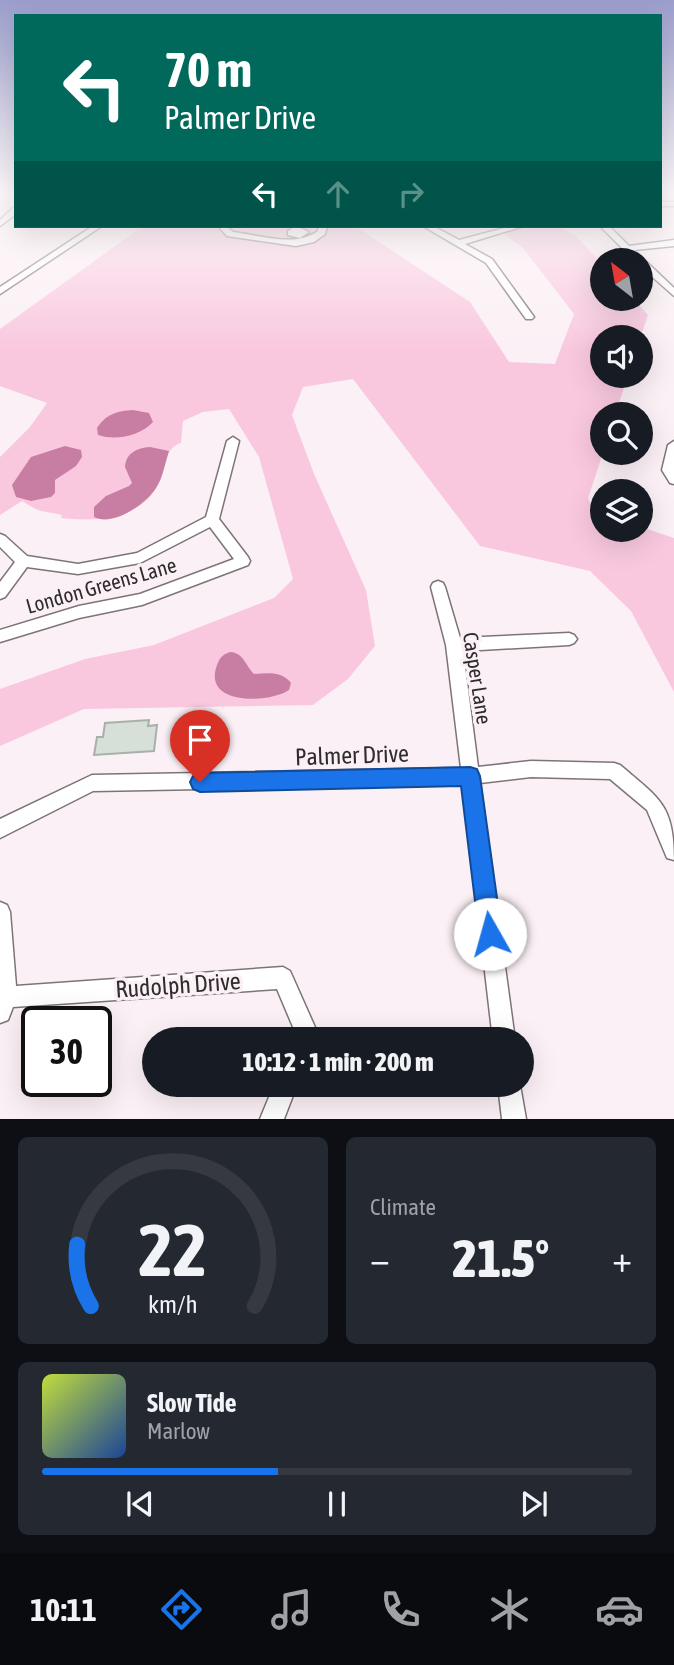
<!DOCTYPE html>
<html lang="en">
<head>
<meta charset="utf-8">
<style>
  body { margin:0; font-family:"Asap Condensed",sans-serif; background:#242831; color:#f1f3f6; height:100vh; display:flex; flex-direction:column; font-size:26px; white-space:nowrap }
  * { box-sizing:border-box; margin:0 }
  p { font-size:23px; color:#9ea1a6 }
  .icon { flex:none; width:38px; height:38px; fill:none; stroke:currentColor; stroke-width:2; stroke-linecap:round; stroke-linejoin:round }
  .map { position:relative; height:1119px; overflow:hidden }
  .drawer { display:flex; flex-direction:column; gap:18px; padding:18px; background:#0d0f14; flex:1 }
  .drawer>* { flex:none }
  .guide { position:absolute; left:14px; top:14px; width:648px; height:214px; border-radius:0px; box-shadow:0 7px 28px #0002; background:#00695c; color:#fff; overflow:hidden }
  .needle { width:46px; rotate:329deg }
  .controls { position:absolute; left:590px; top:248px; display:grid; gap:14px }
  .controls a { display:grid; place-items:center; width:63px; height:63px; border-radius:50%; background:#171b24; box-shadow:0 7px 28px #0002; font-size:35px }
  .speed { position:absolute; left:21px; top:1006px; display:flex; gap:14px; font-size:35px; font-weight:700; text-align:center }
  .speed>* { display:grid; place-content:center; width:91px; height:91px; border-radius:50%; background:#171b24; box-shadow:0 7px 28px #0002; line-height:1 }
  .speed .limit { border:4px solid #111; border-radius:10px; background:#fff; color:#111 }
  .pin { position:absolute; display:grid; place-items:center; width:60px; height:60px; color:#fff; margin:-72px -30px; border-radius:50% 50% 50% 0; rotate:-45deg; box-shadow:0 0 7px #0007 }
  .pin .icon { rotate:45deg }
  .me { position:absolute; width:77px; margin:-38px; rotate:353deg; stroke-linejoin:round; filter:drop-shadow(0 0 5px #0008) }
  .turn { display:flex; align-items:center; gap:24px; height:147px; padding:0 35px; font-size:32px }
  .turn .icon { width:91px; height:91px; stroke-width:2.5 }
  .turn b { display:block; font-size:49px; line-height:60px }
  .lanes { display:flex; align-items:center; height:66px; padding:0 35px; background:#0003; justify-content:center; gap:35px; direction:ltr }
  .lanes .off { opacity:.35 }
  .big { font-size:52px; font-weight:800; line-height:1.1 }
  .drawer .card { flex:1; display:flex; flex-direction:column; justify-content:center; gap:10px; min-width:0; padding:0 24px; border-radius:10px; background:#242831 }
  .drawer .dial { align-items:center; gap:0 }
  .dial svg { height:182px; overflow:visible; fill:none; stroke:#363941; stroke-width:7; stroke-linecap:round; text-anchor:middle }
  .dial text { fill:#f1f3f6; stroke:none }
  .song { display:flex; align-items:center; gap:21px }
  .cover { width:84px; height:84px; border-radius:10px; background:linear-gradient(135deg,hsl(70 70% 55%),hsl(220 70% 35%)) }
  .played { height:7px; border-radius:4px; background:linear-gradient(90deg,#1a73e8 40%,#363941 40%) }
  .keys { display:flex; justify-content:space-around; direction:ltr }
  .heat { display:flex; justify-content:space-between; align-items:center; font-size:38px; direction:ltr }
  .drawer .tiles { flex:1; display:grid; gap:18px; grid-template-columns:1fr 1fr }
  .card:last-child { grid-column:span 2 }
  .trip { position:absolute; left:142px; top:1027px; width:392px; height:70px; border-radius:35px; background:#171b24; box-shadow:0 7px 28px #0002; font-weight:800; line-height:70px; text-align:center }
  .dock { display:flex; height:112px; justify-content:space-around; align-items:center; background:#090b0e; color:#9ea1a6 }
  .dock .icon { width:49px; height:49px }
  .dock .current { color:#1a73e8 }
  .dock b { font-size:32px; color:#f1f3f6 }
  .map>svg:first-child { display:block }
</style>
</head>
<body>
<div class="map">
<svg width="674" height="1119" viewBox="0 0 674 1119">
  <rect width="100%" height="100%" fill="#fbf0f5"/>
  <!-- green -->
  <path fill="#f9c8df" d="M143,226h212l115,76 39,60 46,2 19,-50 -51,-66 -30,-22h65l18,10 26,28v35h32l14,16 -8,23h-38v38h26l-13,39h-13l1,38 -15,45 4,9 10,7v16h38l1,-3 33,11v154l-43,-81 -41,-40 -110,-25 -127,-167 -50,8 -11,28 22,59 52,116 9,56 -27,33 -35,26 -229,4 -84,37v-57l85,-30 69,-14 120,-47 19,-19 -34,-122 -30,-48 -26,3 -20,9 -2,22c-17,5 -16,26 -23,41 -16,36 -64,38 -97,34l1,-3c-21,-5 -20,-1 -40,-14l-22,14v-58l30,-30 17,-24 -47,-17v-57z"/>
  <!-- water -->
  <g fill="#c87ea2">
    <path d="M133,410l16,3 4,9c-13,14 -37,19 -55,13l-1,-7c9,-14 20,-17 36,-18z"/>
    <polygon points="65,446 81,450 82,457 76,466 55,480 55,493 51,497 31,501 16,497 12,485 31,457"/>
    <path d="M150,447l19,4c-4,12 -6,27 -13,37 -10,16 -43,39 -62,29v-10l12,-11 23,-10 3,-3 -7,-16c1,-14 12,-19 25,-20z"/>
    <path d="M230,652c14,1 15,13 24,22 15,-1 28,-3 37,9l-2,7c-19,13 -84,16 -73,-22 3,-9 5,-13 14,-16z"/>
  </g>
  <!-- building -->
  <polygon fill="#d6dfd8" stroke="#a7b0a9" stroke-width="2" points="149,720 148,726 157,725 154,751 94,755 97,737 103,737 105,723"/>
  <g fill="none" stroke-linecap="round" stroke-linejoin="round">
    <!-- minor casing -->
    <g stroke="#7d7478" stroke-width="3">
      <g id="minor">
        <rect x="660" y="202" width="14" height="4"/>
        <polygon points="13,208 16,208 16,214 0,226 0,220"/>
        <polygon points="93,226 102,226 0,294 0,287"/>
        <path d="M218,226h8l7,6c27,3 62,16 85,-1l1,-5h8l-2,8 -11,8 -18,4 -69,-10z"/>
        <polygon points="296,226 309,232 300,238 288,235 288,231"/>
        <polygon points="423,226 433,226 459,240 512,226 524,226 465,244 492,259 534,317 532,319 526,319 486,263"/>
        <polygon points="600,226 609,226 629,246 674,240 674,246 634,250 674,288 674,296 640,266 640,261 635,261"/>
        <polygon points="233,437 239,441 219,519 248,557 250,561 248,565 142,605 79,618 0,642 0,630 79,606 140,594 234,559 210,527 140,563 78,574 27,567 5,597 0,599 0,582 15,562 0,547 0,534 5,536 27,556 78,564 137,553 206,517 227,441"/>
        <polygon points="674,441 674,484 670,483 662,470 668,445"/>
        <path d="M438,581l5,2 2,4 15,51 109,-5 5,2 3,4 -3,4 -5,2 -106,6 15,116 53,-6 83,2 6,2c40,34 54,40 54,95l-7,-2 -20,-48 -37,-31 -79,-2 -51,6 35,257h-22l-30,-256 -370,7 -93,47v-19l92,-44 369,-7 -15,-123 -15,-58 2,-4z"/>
        <polygon points="0,902 7,905 10,912 16,986 283,967 290,971 318,1034 316,1040 294,1040 296,1034 277,989 13,1007 8,1020 0,1023"/>
        <polygon points="274,1085 297,1085 284,1119 260,1119"/>
        <polygon points="498,1085 520,1085 526,1119 502,1119"/>
      </g>
    </g>
    <!-- minor -->
    <use href="#minor" fill="#fff" fill-rule="evenodd"/>
  </g>
  <!-- sky -->
  <linearGradient id="sky" x2="0" y2="1"><stop stop-color="#9b9ecc"/><stop offset="0.55" stop-color="#fdf8fa"/><stop offset="1" stop-color="#fdf8fa" stop-opacity="0"/></linearGradient>
  <rect width="674" height="350" fill="url(#sky)"/>
  <!-- route -->
  <polygon fill="#1a73e8" stroke="#114b97" stroke-width="2" points="470,767 477,769 480,776 502,934 499,942 490,946 482,942 479,934 461,786 200,792 193,789 190,782 193,776 200,773"/>
  <g text-anchor="middle" dominant-baseline="central" stroke-width="7" stroke-linejoin="round" paint-order="stroke">
    <!-- street labels -->
    <g font-size="21" fill="#2f2c2d" stroke="#fbf0f5">
      <text transform="translate(101 585) rotate(-16)">London Greens Lane</text>
      <text transform="translate(478 678) rotate(81)">Casper Lane</text>
    </g>
    <!-- near-street labels -->
    <g font-size="24" fill="#2f2c2d" stroke="#fbf0f5">
      <text transform="translate(352 755) rotate(-2)">Palmer Drive</text>
      <text transform="translate(178 985) rotate(-4)">Rudolph Drive</text>
    </g>
  </g>
</svg>
<div class="controls">
<a><svg class="needle" viewBox="-14 -14 28 28"><path d="M0-13l5 13h-10z" fill="#e53935"/><path d="M0 13l5-13h-10z" fill="#9ea1a6"/></svg></a>
<a><svg class="icon" aria-label="sound" viewBox="0 0 24 24"><path d="M4 9h4l5-4v14l-5-4H4zM17 9q2 3 0 6"/></svg></a>
<a><svg class="icon" aria-label="search" viewBox="0 0 24 24"><circle cx="10" cy="10" r="6"/><path d="M15 15l6 6"/></svg></a>
<a><svg class="icon" aria-label="layers" viewBox="0 0 24 24"><path d="M12 4l9 5-9 5-9-5zM3 14l9 5 9-5"/></svg></a>
</div>
<div class="speed"><div class="limit">30</div></div>
<div class="pin" style="left:200px;top:782px;background:#d93025"><svg class="icon" aria-label="arrive" viewBox="0 0 24 24"><path d="M6 21V4h12l-3 4 3 4H6"/></svg></div>
<svg class="me" style="left:490px;top:934px" viewBox="-20 -20 40 40"><circle r="19" fill="#fff"/><path d="M0-13L10 11 0 6-10 11z" fill="#1a73e8"/></svg>
<div class="trip">10:12 · 1 min · 200 m</div>
<div class="guide">
<div class="turn"><svg class="icon" aria-label="left" viewBox="0 0 24 24"><path d="M17 20v-9H6M10 6l-5 5 5 5"/></svg><div><b>70 m</b>Palmer Drive</div></div>
<div class="lanes"><svg class="icon" aria-label="left" viewBox="0 0 24 24"><path d="M17 20v-9H6M10 6l-5 5 5 5"/></svg><svg class="icon off" aria-label="ahead" viewBox="0 0 24 24"><path d="M12 20V5M6 11l6-6 6 6"/></svg><svg class="icon off" aria-label="right" viewBox="0 0 24 24"><path d="M7 20v-9h11M14 6l5 5-5 5"/></svg></div>
</div>
</div>
<section class="drawer">
<div class="tiles">
<div class="card dial"><svg viewBox="0 0 100 80">
<path d="M14 69A42 42 0 1 1 86 69"/>
<path d="M14 69A42 42 0 0 1 8 42" stroke="#1a73e8"/>
<text x="50" y="56" font-size="32" font-weight="700">22</text>
<text x="50" y="72" font-size="11">km/h</text>
</svg></div>
<div class="card"><p>Climate</p>
<div class="heat"><a>−</a><b class="big">21.5°</b><a>+</a></div>
</div>
<div class="card">
<div class="song"><i class="cover"></i><div><b>Slow Tide</b><p>Marlow</p></div></div>
<div class="played"></div>
<div class="keys"><svg class="icon" aria-label="previous" viewBox="0 0 24 24"><path d="M18 5L8 12l10 7zM5 5v14"/></svg><svg class="icon" aria-label="pause" viewBox="0 0 24 24"><path d="M8 5v14M16 5v14"/></svg><svg class="icon" aria-label="next" viewBox="0 0 24 24"><path d="M6 5l10 7-10 7zM19 5v14"/></svg></div>
</div>
</div>
</section>
<nav class="dock">
<b>10:11</b>
<svg class="icon current" aria-label="directions" viewBox="0 0 24 24"><path d="M12 3l9 9-9 9-9-9zM9 14v-3h6M13 9l2 2-2 2"/></svg>
<svg class="icon" aria-label="music" viewBox="0 0 24 24"><path d="M9 18V5l10-2v13"/><circle cx="6" cy="18" r="3"/><circle cx="16" cy="16" r="3"/></svg>
<svg class="icon" aria-label="phone" viewBox="0 0 24 24"><path d="M5 4h4l2 5-3 2q2 4 5 5l2-3 5 2v4C11 20 4 13 5 4z"/></svg>
<svg class="icon" aria-label="climate" viewBox="0 0 24 24"><path d="M12 3v18M4 7l16 10M4 17L20 7"/></svg>
<svg class="icon" aria-label="car" viewBox="0 0 24 24"><path d="M5 17H2v-5l4-1 3-4h7l3 4 3 1v5h-3M9 17h6M6 11h13"/><circle cx="7" cy="17" r="2"/><circle cx="17" cy="17" r="2"/></svg>
</nav>
</body>
</html>
